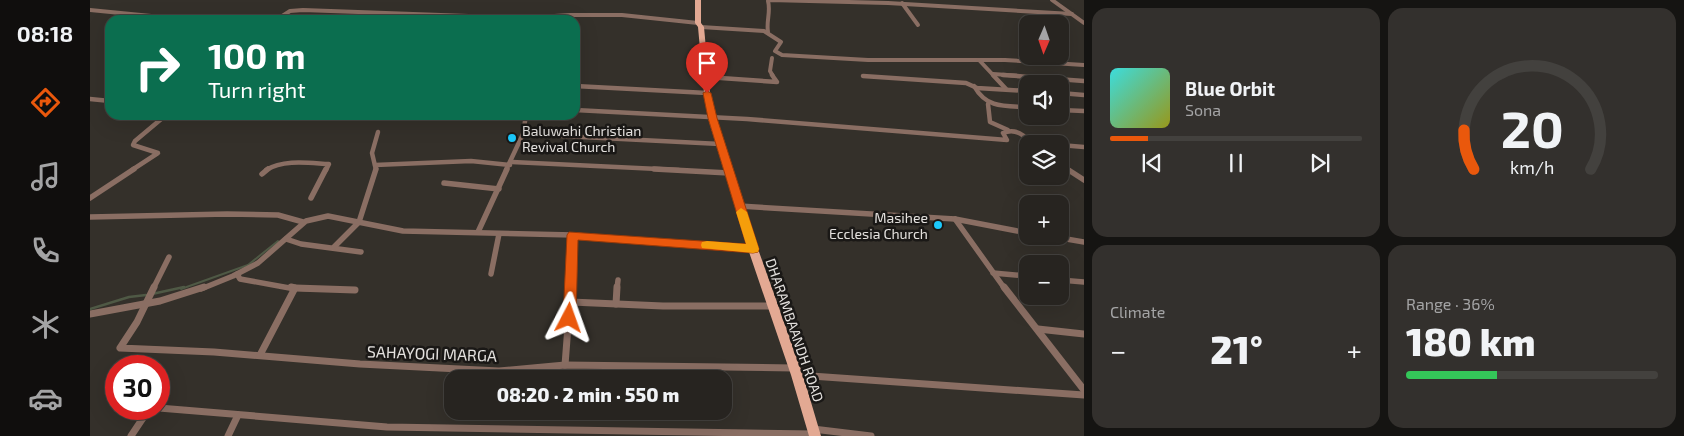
<!DOCTYPE html>
<html lang="en">
<head>
<meta charset="utf-8">
<style>
  body { margin:0; font-family:"Exo 2",sans-serif; background:#33302d; color:#f1f3f6; height:100vh; display:flex; flex-direction:column; font-size:19px; white-space:nowrap }
  * { box-sizing:border-box; margin:0 }
  p { font-size:16px; color:#a4a4a5 }
  .icon { flex:none; width:28px; height:28px; fill:none; stroke:currentColor; stroke-width:2; stroke-linecap:round; stroke-linejoin:round }
  .map { position:relative; flex:1; overflow:hidden }
  .panel { display:flex; flex-direction:column; gap:8px; padding:8px; background:#151412; width:600px }
  .panel>* { flex:none }
  .top-card { position:absolute; left:15px; top:15px; width:475px; height:105px; border-radius:15px; box-shadow:0 5px 20px #0002,0 0 0 1px #43413e; background:#0b6e4f; color:#fff; overflow:hidden }
  .needle { width:32px; rotate:182deg }
  .tools { position:absolute; left:929px; top:15px; display:grid; gap:10px }
  .tools a { display:grid; place-items:center; width:50px; height:50px; border-radius:10px; background:#272420; box-shadow:0 5px 20px #0002,0 0 0 1px #43413e; font-size:25px }
  .speed { position:absolute; left:15px; top:355px; display:flex; gap:10px; font-size:25px; font-weight:700; text-align:center }
  .speed>* { display:grid; place-content:center; width:65px; height:65px; border-radius:50%; background:#272420; box-shadow:0 5px 20px #0002,0 0 0 1px #43413e; line-height:1 }
  .speed .limit { border:8px solid #d22; background:#fff; color:#111 }
  .pin { position:absolute; display:grid; place-items:center; width:42px; height:42px; color:#fff; margin:-51px -21px; border-radius:50% 50% 50% 0; rotate:-45deg; box-shadow:0 0 5px #0007 }
  .pin .icon { rotate:45deg }
  .me { position:absolute; width:55px; margin:-28px; rotate:4deg; stroke-linejoin:round; filter:drop-shadow(0 0 4px #0008) }
  .turn { display:flex; align-items:center; gap:18px; height:105px; padding:0 20px; font-size:22px }
  .turn .icon { width:65px; height:65px; stroke-width:2.5 }
  .turn b { display:block; font-size:35px; line-height:42px }
  .big { font-size:38px; font-weight:800; line-height:1.1 }
  .panel .tile { flex:1; display:flex; flex-direction:column; justify-content:center; gap:8px; min-width:0; padding:0 18px; border-radius:15px; background:#33302d }
  .panel .dial { align-items:center; gap:0 }
  .dial svg { height:130px; overflow:visible; fill:none; stroke:#43413e; stroke-width:7; stroke-linecap:round; text-anchor:middle }
  .dial text { fill:#f1f3f6; stroke:none }
  .song { display:flex; align-items:center; gap:15px }
  .cover { width:60px; height:60px; border-radius:8px; background:linear-gradient(135deg,hsl(180 70% 55%),hsl(60 70% 35%)) }
  .played { height:5px; border-radius:2px; background:linear-gradient(90deg,#ea580c 15%,#43413e 15%) }
  .keys { display:flex; justify-content:space-around; direction:ltr }
  .heat { display:flex; justify-content:space-between; align-items:center; font-size:28px; direction:ltr }
  .charge { height:8px; border-radius:4px; background:linear-gradient(90deg,#34c759 36%,#43413e 0) }
  .panel .tiles { flex:1; display:grid; gap:8px; grid-template-columns:repeat(2,1fr) }
  .trip { position:absolute; left:354px; top:370px; width:288px; height:50px; border-radius:15px; background:#272420; box-shadow:0 5px 20px #0002,0 0 0 1px #43413e; font-weight:800; line-height:50px; text-align:center }
  main { display:flex; flex:1; min-height:0 }
  .menu { display:flex; flex-direction:column; width:90px; justify-content:space-around; align-items:center; background:#100e0d; color:#a4a4a5 }
  .menu .icon { width:35px; height:35px }
  .menu .on { color:#ea580c }
  .menu b { font-size:22px; color:#f1f3f6 }
  .map>svg:first-child { display:block }
</style>
</head>
<body>
<main>
<nav class="menu">
<b>08:18</b>
<svg class="icon on" aria-label="directions" viewBox="0 0 24 24"><path d="M12 3l9 9-9 9-9-9zM9 14v-3h6M13 9l2 2-2 2"/></svg>
<svg class="icon" aria-label="music" viewBox="0 0 24 24"><path d="M9 18V5l10-2v13"/><circle cx="6" cy="18" r="3"/><circle cx="16" cy="16" r="3"/></svg>
<svg class="icon" aria-label="phone" viewBox="0 0 24 24"><path d="M5 4h4l2 5-3 2q2 4 5 5l2-3 5 2v4C11 20 4 13 5 4z"/></svg>
<svg class="icon" aria-label="climate" viewBox="0 0 24 24"><path d="M12 3v18M4 7l16 10M4 17L20 7"/></svg>
<svg class="icon" aria-label="car" viewBox="0 0 24 24"><path d="M5 17H2v-5l4-1 3-4h7l3 4 3 1v5h-3M9 17h6M6 11h13"/><circle cx="7" cy="17" r="2"/><circle cx="17" cy="17" r="2"/></svg>
</nav>
<div class="map">
<svg width="994" height="436" viewBox="0 0 994 436">
  <rect width="100%" height="100%" fill="#34302a"/>
  <g fill="none" stroke-linecap="round" stroke-linejoin="round">
    <!-- stream-far1 -->
    <polyline stroke="#4f5945" stroke-width="2" points="91,289 158,265 188,241"/>
    <!-- stream -->
    <g stroke="#4f5945" stroke-width="2.5">
      <polyline points="62,294 94,287"/>
      <polyline points="0,309 39,297 56,295"/>
    </g>
    <!-- street-far3 -->
    <g stroke="#8a6e63" stroke-width="4">
      <polyline points="962,0 994,23"/>
      <polyline points="812,3 828,25"/>
      <polyline points="0,10 102,20"/>
      <polyline points="186,20 200,11 213,10 433,18 480,15 532,15 608,23"/>
      <polyline points="611,27 674,31 691,42 685,51 692,55 778,60 915,60 994,65"/>
      <path d="M678,32c-2,-11 3,-20 0,-31l2,-1 118,3 184,11"/>
      <polyline points="682,58 680,71 683,76"/>
      <polyline points="889,60 904,76"/>
      <polyline points="903,74 930,76"/>
    </g>
    <!-- street-far2 -->
    <g stroke="#8a6e63" stroke-width="4.5">
      <polyline points="903,75 916,89"/>
      <polyline points="913,75 994,81"/>
      <polyline points="773,76 876,83 887,88 938,91"/>
      <polyline points="616,77 687,82 682,75"/>
      <polyline points="485,86 617,93"/>
      <path d="M884,86c13,23 31,20 54,21"/>
      <polyline points="970,93 994,95"/>
      <polyline points="0,99 20,101"/>
      <polyline points="898,104 900,122 918,130"/>
      <path d="M485,110l172,9 260,21 -4,-7c12,-5 21,1 28,11"/>
      <polyline points="970,110 994,111"/>
      <polyline points="433,134 630,144"/>
      <polyline points="937,139 959,144"/>
      <polyline points="970,145 994,147"/>
      <polyline points="422,162 589,170"/>
      <polyline points="285,165 381,161 420,165"/>
      <polyline points="970,165 979,170"/>
      <polyline points="42,170 68,153 43,145 45,141 76,115"/>
      <path d="M176,170c18,-11 43,-7 63,-6l-3,6"/>
      <polyline points="286,170 282,153 288,132"/>
      <polyline points="416,170 433,134 436,115"/>
    </g>
    <!-- street-far1 -->
    <g stroke="#8a6e63" stroke-width="5.5">
      <polyline points="564,169 639,173"/>
      <polyline points="977,169 994,180"/>
      <polyline points="172,174 178,169"/>
      <polyline points="354,183 409,189"/>
      <polyline points="0,198 44,169"/>
      <polyline points="221,198 236,169"/>
      <polyline points="649,206 865,219 938,233"/>
      <polyline points="0,217 137,214 188,215 213,222"/>
      <polyline points="865,219 915,289"/>
      <polyline points="388,232 417,169"/>
      <polyline points="959,236 994,242"/>
      <polyline points="196,239 211,244 271,252"/>
      <polyline points="244,247 269,222 286,169"/>
      <polyline points="903,273 938,276"/>
      <polyline points="147,274 150,279 205,289"/>
      <polyline points="401,274 409,234"/>
      <polyline points="970,280 994,282"/>
      <polyline points="205,288 225,289"/>
      <polyline points="63,289 79,257"/>
      <polyline points="111,289 143,276 168,263 216,221 238,216 313,231 483,235 663,249"/>
      <polyline points="481,289 483,235"/>
      <polyline points="527,289 528,280"/>
    </g>
    <!-- street -->
    <g stroke="#8a6e63" stroke-width="7">
      <polyline points="64,287 47,322 30,348 124,352 270,364 409,371 475,365 704,368"/>
      <polyline points="914,287 994,390"/>
      <polyline points="205,288 265,290"/>
      <polyline points="481,302 573,306 683,306"/>
      <polyline points="526,304 527,287"/>
      <polyline points="0,314 70,301 114,287"/>
      <polyline points="948,329 994,334"/>
      <polyline points="170,355 205,288 201,287"/>
      <polyline points="475,365 481,287"/>
      <polyline points="707,375 994,395"/>
      <polyline points="69,408 297,427 724,434"/>
      <polyline points="723,429 781,436"/>
      <polyline points="41,436 59,409"/>
      <polyline points="138,436 148,415"/>
    </g>
    <!-- primary -->
    <polygon fill="#e3a993" fill-rule="evenodd" points="605,0 611,0 611,23 614,27 620,93 626,118 668,249 713,375 731,436 719,436 701,375 658,249 618,118 614,93 608,27 605,23"/>
  </g>
  <!-- route -->
  <polygon fill="#ea580c" stroke="#983908" points="617,91 621,93 627,118 669,249 668,252 663,253 488,240 486,318 484,322 479,324 475,322 473,318 477,235 479,232 656,244 618,118 613,93"/>
  <!-- slow -->
  <polygon fill="#f59e0b" points="651,208 657,212 669,249 668,252 663,253 612,248 611,245 612,242 617,241 656,244 646,212"/>
  <!-- markers -->
  <g fill="#1bc9fc" stroke="#1a1816" stroke-width="2">
    <circle cx="422" cy="138" r="5"/>
    <circle cx="848" cy="225" r="5"/>
  </g>
  <g text-anchor="middle" dominant-baseline="central" stroke-width="5" stroke-linejoin="round" paint-order="stroke">
    <!-- poi labels -->
    <g font-size="14" fill="#e4e1de" stroke="#1a1816" text-anchor="start">
      <text x="432" y="130">Baluwahi Christian<tspan x="432" dy="16">Revival Church</tspan></text>
      <text x="838" y="217" text-anchor="end">Masihee<tspan x="838" dy="16">Ecclesia Church</tspan></text>
    </g>
    <!-- street labels -->
    <g font-size="14" fill="#e4e1de" stroke="#1a1816">
      <text transform="translate(705 330) rotate(71)">DHARAMBAANDH ROAD</text>
    </g>
    <!-- near-street labels -->
    <g font-size="16" fill="#e4e1de" stroke="#1a1816">
      <text transform="translate(342 353) rotate(2)">SAHAYOGI MARGA</text>
    </g>
  </g>
</svg>
<div class="tools">
<a><svg class="needle" viewBox="-14 -14 28 28"><path d="M0-13l5 13h-10z" fill="#e53935"/><path d="M0 13l5-13h-10z" fill="#a4a4a5"/></svg></a>
<a><svg class="icon" aria-label="sound" viewBox="0 0 24 24"><path d="M4 9h4l5-4v14l-5-4H4zM17 9q2 3 0 6"/></svg></a>
<a><svg class="icon" aria-label="layers" viewBox="0 0 24 24"><path d="M12 4l9 5-9 5-9-5zM3 14l9 5 9-5"/></svg></a>
<a>+</a>
<a>−</a>
</div>
<div class="speed"><div class="limit">30</div></div>
<div class="pin" style="left:617px;top:93px;background:#d93025"><svg class="icon" aria-label="arrive" viewBox="0 0 24 24"><path d="M6 21V4h12l-3 4 3 4H6"/></svg></div>
<svg class="me" style="left:479px;top:318px" viewBox="-20 -20 40 40"><path d="M0-17L14 15 0 8-14 15z" fill="#ea580c" stroke="#fff" stroke-width="4"/></svg>
<div class="trip">08:20 · 2 min · 550 m</div>
<div class="top-card">
<div class="turn"><svg class="icon" aria-label="right" viewBox="0 0 24 24"><path d="M7 20v-9h11M14 6l5 5-5 5"/></svg><div><b>100 m</b>Turn right</div></div>
</div>
</div>
<section class="panel">
<div class="tiles">
<div class="tile">
<div class="song"><i class="cover"></i><div><b>Blue Orbit</b><p>Sona</p></div></div>
<div class="played"></div>
<div class="keys"><svg class="icon" aria-label="previous" viewBox="0 0 24 24"><path d="M18 5L8 12l10 7zM5 5v14"/></svg><svg class="icon" aria-label="pause" viewBox="0 0 24 24"><path d="M8 5v14M16 5v14"/></svg><svg class="icon" aria-label="next" viewBox="0 0 24 24"><path d="M6 5l10 7-10 7zM19 5v14"/></svg></div>
</div>
<div class="tile dial"><svg viewBox="0 0 100 80">
<path d="M14 69A42 42 0 1 1 86 69"/>
<path d="M14 69A42 42 0 0 1 8 45" stroke="#ea580c"/>
<text x="50" y="56" font-size="32" font-weight="700">20</text>
<text x="50" y="72" font-size="11">km/h</text>
</svg></div>
<div class="tile"><p>Climate</p>
<div class="heat"><a>−</a><b class="big">21°</b><a>+</a></div>
</div>
<div class="tile"><p>Range · 36%</p><b class="big">180 km</b><div class="charge"></div></div>
</div>
</section>
</main>
</body>
</html>
